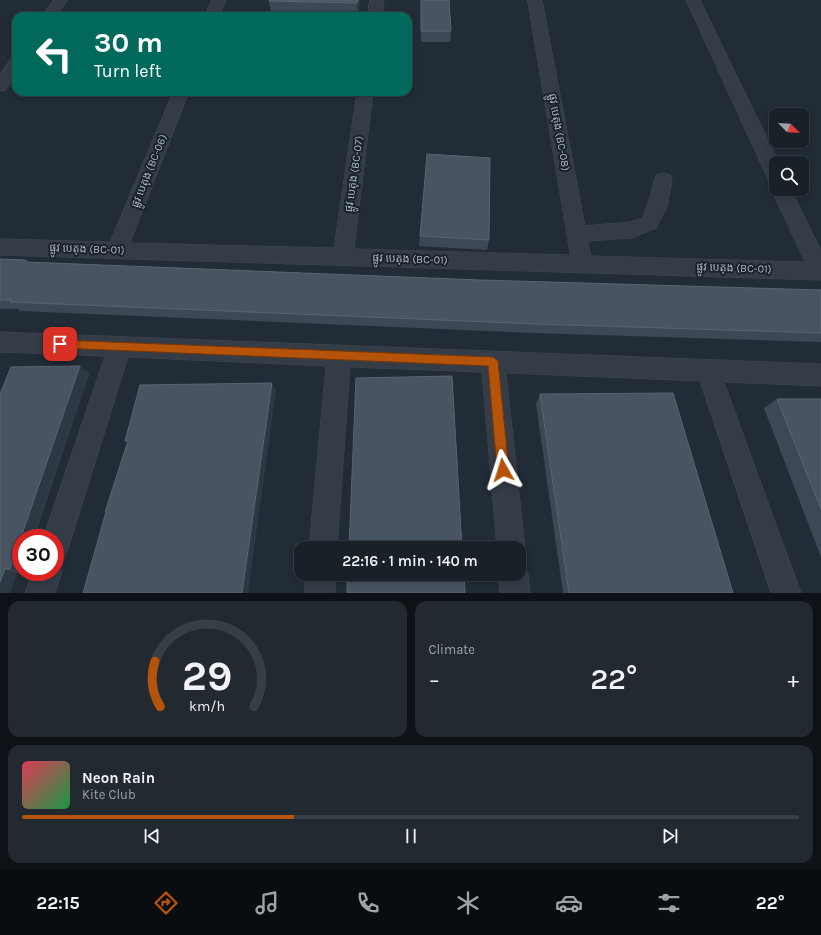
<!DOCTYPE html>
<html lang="en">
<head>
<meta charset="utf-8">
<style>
  body { margin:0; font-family:Karla,"Noto Sans Khmer",sans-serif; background:#222930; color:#f1f3f6; height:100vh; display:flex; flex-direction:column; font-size:15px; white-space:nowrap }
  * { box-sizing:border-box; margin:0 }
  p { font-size:13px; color:#9fa3a8 }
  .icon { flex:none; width:22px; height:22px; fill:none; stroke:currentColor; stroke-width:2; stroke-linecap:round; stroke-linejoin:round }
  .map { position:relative; height:593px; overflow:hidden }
  .drawer { display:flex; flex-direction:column; gap:8px; padding:8px; background:#0e1216; flex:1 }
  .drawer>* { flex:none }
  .banner { position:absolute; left:12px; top:12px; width:400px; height:84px; border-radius:12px; box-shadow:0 2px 6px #0003,0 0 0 1px #373e45; background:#00695c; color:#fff; overflow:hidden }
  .needle { width:26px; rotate:114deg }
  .buttons { position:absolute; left:769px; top:108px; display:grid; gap:8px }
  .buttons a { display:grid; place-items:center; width:40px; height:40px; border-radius:8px; background:#192128; box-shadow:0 2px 6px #0003,0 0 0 1px #373e45; font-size:20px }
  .speed { position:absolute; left:12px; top:529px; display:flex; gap:8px; font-size:20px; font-weight:700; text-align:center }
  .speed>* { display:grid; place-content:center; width:52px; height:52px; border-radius:50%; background:#192128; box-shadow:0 2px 6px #0003,0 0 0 1px #373e45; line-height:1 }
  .speed .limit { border:6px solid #d22; background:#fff; color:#111 }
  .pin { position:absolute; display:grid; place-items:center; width:34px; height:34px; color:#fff; margin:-17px; border-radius:8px; box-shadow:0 2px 6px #0006 }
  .me { position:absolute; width:44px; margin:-22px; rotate:354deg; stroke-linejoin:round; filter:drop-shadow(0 0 3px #0008) }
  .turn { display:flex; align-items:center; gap:14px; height:84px; padding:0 16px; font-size:18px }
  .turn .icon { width:52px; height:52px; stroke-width:2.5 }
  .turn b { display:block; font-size:28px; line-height:34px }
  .big { font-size:30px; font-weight:600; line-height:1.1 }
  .drawer .tile { flex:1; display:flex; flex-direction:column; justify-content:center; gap:6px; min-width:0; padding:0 14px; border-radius:12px; background:#222930 }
  .drawer .dial { align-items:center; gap:0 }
  .dial svg { height:104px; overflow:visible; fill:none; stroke:#373e45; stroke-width:7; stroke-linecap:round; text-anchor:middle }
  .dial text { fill:#f1f3f6; stroke:none }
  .song { display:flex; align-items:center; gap:12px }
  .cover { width:48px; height:48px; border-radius:6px; background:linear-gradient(135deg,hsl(350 70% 55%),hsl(140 70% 35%)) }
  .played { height:4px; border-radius:2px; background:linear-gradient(90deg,#b45309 35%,#373e45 35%) }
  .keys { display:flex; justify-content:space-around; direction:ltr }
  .heat { display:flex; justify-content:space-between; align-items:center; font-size:22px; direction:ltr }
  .drawer .tiles { flex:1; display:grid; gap:8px; grid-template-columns:1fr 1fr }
  .tile:last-child { grid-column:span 2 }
  .trip { position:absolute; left:294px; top:541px; width:232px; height:40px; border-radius:12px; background:#192128; box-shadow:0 2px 6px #0003,0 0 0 1px #373e45; font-weight:600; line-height:40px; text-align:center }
  .menu { display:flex; height:64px; justify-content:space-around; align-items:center; background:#0a0d10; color:#9fa3a8 }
  .menu .icon { width:28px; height:28px }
  .menu .current { color:#b45309 }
  .menu b { font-size:18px; color:#f1f3f6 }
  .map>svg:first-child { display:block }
</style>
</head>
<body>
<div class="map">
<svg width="821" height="593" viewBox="0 0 821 593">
  <rect width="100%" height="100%" fill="#212c36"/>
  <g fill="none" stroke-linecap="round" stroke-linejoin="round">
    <!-- minor casing -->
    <g stroke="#404953" stroke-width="1">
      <g id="minor">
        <polygon points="54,0 68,0 56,16 42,16"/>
        <polygon points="212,0 226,0 219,16 205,16"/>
        <polygon points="370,0 384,0 382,16 368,16"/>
        <polygon points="528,0 542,0 585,226 630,222 642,218 647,207 656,175 663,173 670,175 672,180 667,207 656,228 632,238 588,241 591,256 805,262 771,189 776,184 769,182 767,177 686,0 700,0 779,163 776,163 776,189 791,189 821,251 821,280 0,255 0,239 110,242 173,92 189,92 130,243 334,248 357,92 373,92 354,249 570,255"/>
        <polygon points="16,58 16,75 6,90 0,91 0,74 10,60"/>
        <polygon points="0,332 821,364 821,386 724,382 801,593 771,593 700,381 506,373 525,548 521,558 519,559 519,548 497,548 482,372 350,367 337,548 309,548 326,366 128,357 69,546 65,556 55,560 55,538 43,538 105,356 0,352"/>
        <polygon points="55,561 57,562 62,572 55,593 25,593 32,572 55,572"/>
        <polygon points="519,562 523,564 528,574 530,593 500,593 498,574 519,574"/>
        <polygon points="306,574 336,574 335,593 305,593"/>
      </g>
    </g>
    <!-- minor -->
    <use href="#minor" fill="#343d47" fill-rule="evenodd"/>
  </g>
  <!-- wall -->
  <g fill="#3c4855">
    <polygon points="269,0 360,0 358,13 271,12 269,1"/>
    <polygon points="421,0 451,31 450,42 421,42"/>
    <polygon points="420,236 489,240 487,250 419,246"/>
    <polygon points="0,259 28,262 480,280 821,290 821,342 533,333 20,311 18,309 0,309"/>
    <polygon points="80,366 89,374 34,538 21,538 23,573 17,573 10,593 0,593 11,367"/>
    <polygon points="540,394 733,593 563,593 536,404"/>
    <polygon points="777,399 821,399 821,557 764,408"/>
  </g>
  <!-- shaded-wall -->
  <g fill="#2c3844">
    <polygon points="358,0 360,0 358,13 357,3"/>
    <polygon points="80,366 89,374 34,538 21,538 21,572 23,572 23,573 10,569"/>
    <polygon points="272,383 276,391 248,593 242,593"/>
    <polygon points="5,569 17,573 10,593 0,593 0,582"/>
  </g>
  <!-- building -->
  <g fill="#485461" stroke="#586470">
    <polygon points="269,0 358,0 357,3 269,1"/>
    <polygon points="421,0 449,0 451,31 421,31"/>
    <polygon points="427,154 490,158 489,240 420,236"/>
    <polygon points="0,259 26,260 26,262 480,280 821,290 821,333 536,324 10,302 11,300 0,300"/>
    <polygon points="80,366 10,569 5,569 0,582 0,394 11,367"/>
    <polygon points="452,376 462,548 349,548 356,378"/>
    <polygon points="272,383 242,593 83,593 106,512 105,512 128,441 125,441 140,385"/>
    <polygon points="673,393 733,593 569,593 540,394"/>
    <polygon points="777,399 821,399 821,509"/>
    <polygon points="347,574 464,574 465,593 347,593"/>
  </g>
  <!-- route -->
  <polygon fill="#b45309" stroke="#753606" points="60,340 493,357 498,361 509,470 507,474 503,476 499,474 497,470 488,366 60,348 55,344"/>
  <g text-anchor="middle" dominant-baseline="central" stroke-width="4" stroke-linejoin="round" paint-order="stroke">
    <!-- street labels -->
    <g font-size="11" fill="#aeb8c3" stroke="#1a222b">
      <text transform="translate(559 132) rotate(80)">ផ្លូវ បេតុង (BC-08)</text>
      <text transform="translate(149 171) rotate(-68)">ផ្លូវ បេតុង (BC-06)</text>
      <text transform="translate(354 174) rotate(-82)">ផ្លូវ បេតុង (BC-07)</text>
      <text transform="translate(87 249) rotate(2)">ផ្លូវ បេតុង (BC-01)</text>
      <text transform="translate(410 259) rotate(2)">ផ្លូវ បេតុង (BC-01)</text>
      <text transform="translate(734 268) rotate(2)">ផ្លូវ បេតុង (BC-01)</text>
    </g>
  </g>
</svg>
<div class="buttons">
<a><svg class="needle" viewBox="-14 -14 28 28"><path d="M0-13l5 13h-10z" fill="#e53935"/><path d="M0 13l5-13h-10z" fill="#9fa3a8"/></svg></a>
<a><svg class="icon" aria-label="search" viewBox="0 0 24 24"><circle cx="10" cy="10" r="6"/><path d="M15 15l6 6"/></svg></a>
</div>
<div class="speed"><div class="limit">30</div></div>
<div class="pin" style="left:60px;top:344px;background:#d93025"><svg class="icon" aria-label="arrive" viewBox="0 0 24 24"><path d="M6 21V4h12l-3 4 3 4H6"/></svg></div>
<svg class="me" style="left:503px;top:470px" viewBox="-20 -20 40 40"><path d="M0-17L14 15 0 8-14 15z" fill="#b45309" stroke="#fff" stroke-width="4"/></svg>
<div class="trip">22:16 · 1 min · 140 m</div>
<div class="banner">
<div class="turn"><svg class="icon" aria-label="left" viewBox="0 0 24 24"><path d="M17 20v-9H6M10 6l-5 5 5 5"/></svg><div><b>30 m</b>Turn left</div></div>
</div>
</div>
<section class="drawer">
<div class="tiles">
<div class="tile dial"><svg viewBox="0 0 100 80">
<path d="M14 69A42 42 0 1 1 86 69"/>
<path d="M14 69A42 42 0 0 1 10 34" stroke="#b45309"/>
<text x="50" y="56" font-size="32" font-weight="700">29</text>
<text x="50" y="72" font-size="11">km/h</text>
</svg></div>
<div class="tile"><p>Climate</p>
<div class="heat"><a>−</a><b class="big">22°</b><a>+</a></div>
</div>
<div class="tile">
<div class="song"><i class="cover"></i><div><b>Neon Rain</b><p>Kite Club</p></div></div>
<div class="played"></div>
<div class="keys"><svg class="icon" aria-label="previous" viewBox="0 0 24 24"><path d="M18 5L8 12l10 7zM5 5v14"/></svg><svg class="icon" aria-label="pause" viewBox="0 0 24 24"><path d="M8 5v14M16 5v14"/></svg><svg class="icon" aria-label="next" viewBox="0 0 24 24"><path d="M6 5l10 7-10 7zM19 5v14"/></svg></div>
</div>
</div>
</section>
<nav class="menu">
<b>22:15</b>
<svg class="icon current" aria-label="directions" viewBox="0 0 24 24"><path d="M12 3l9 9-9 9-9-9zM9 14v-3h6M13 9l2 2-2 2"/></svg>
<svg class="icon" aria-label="music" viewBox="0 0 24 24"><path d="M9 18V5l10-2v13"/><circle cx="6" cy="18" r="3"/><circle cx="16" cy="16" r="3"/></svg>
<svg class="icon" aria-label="phone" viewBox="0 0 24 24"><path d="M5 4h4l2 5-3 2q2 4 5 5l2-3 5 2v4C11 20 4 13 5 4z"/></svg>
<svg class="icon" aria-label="climate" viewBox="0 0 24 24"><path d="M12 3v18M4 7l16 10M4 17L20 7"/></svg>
<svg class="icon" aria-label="car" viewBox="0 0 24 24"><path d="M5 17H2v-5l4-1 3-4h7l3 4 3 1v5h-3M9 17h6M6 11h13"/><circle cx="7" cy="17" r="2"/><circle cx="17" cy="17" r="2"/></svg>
<svg class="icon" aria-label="filters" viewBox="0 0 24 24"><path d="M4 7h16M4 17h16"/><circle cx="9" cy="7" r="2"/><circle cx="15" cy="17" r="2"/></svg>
<b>22°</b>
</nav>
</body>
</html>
